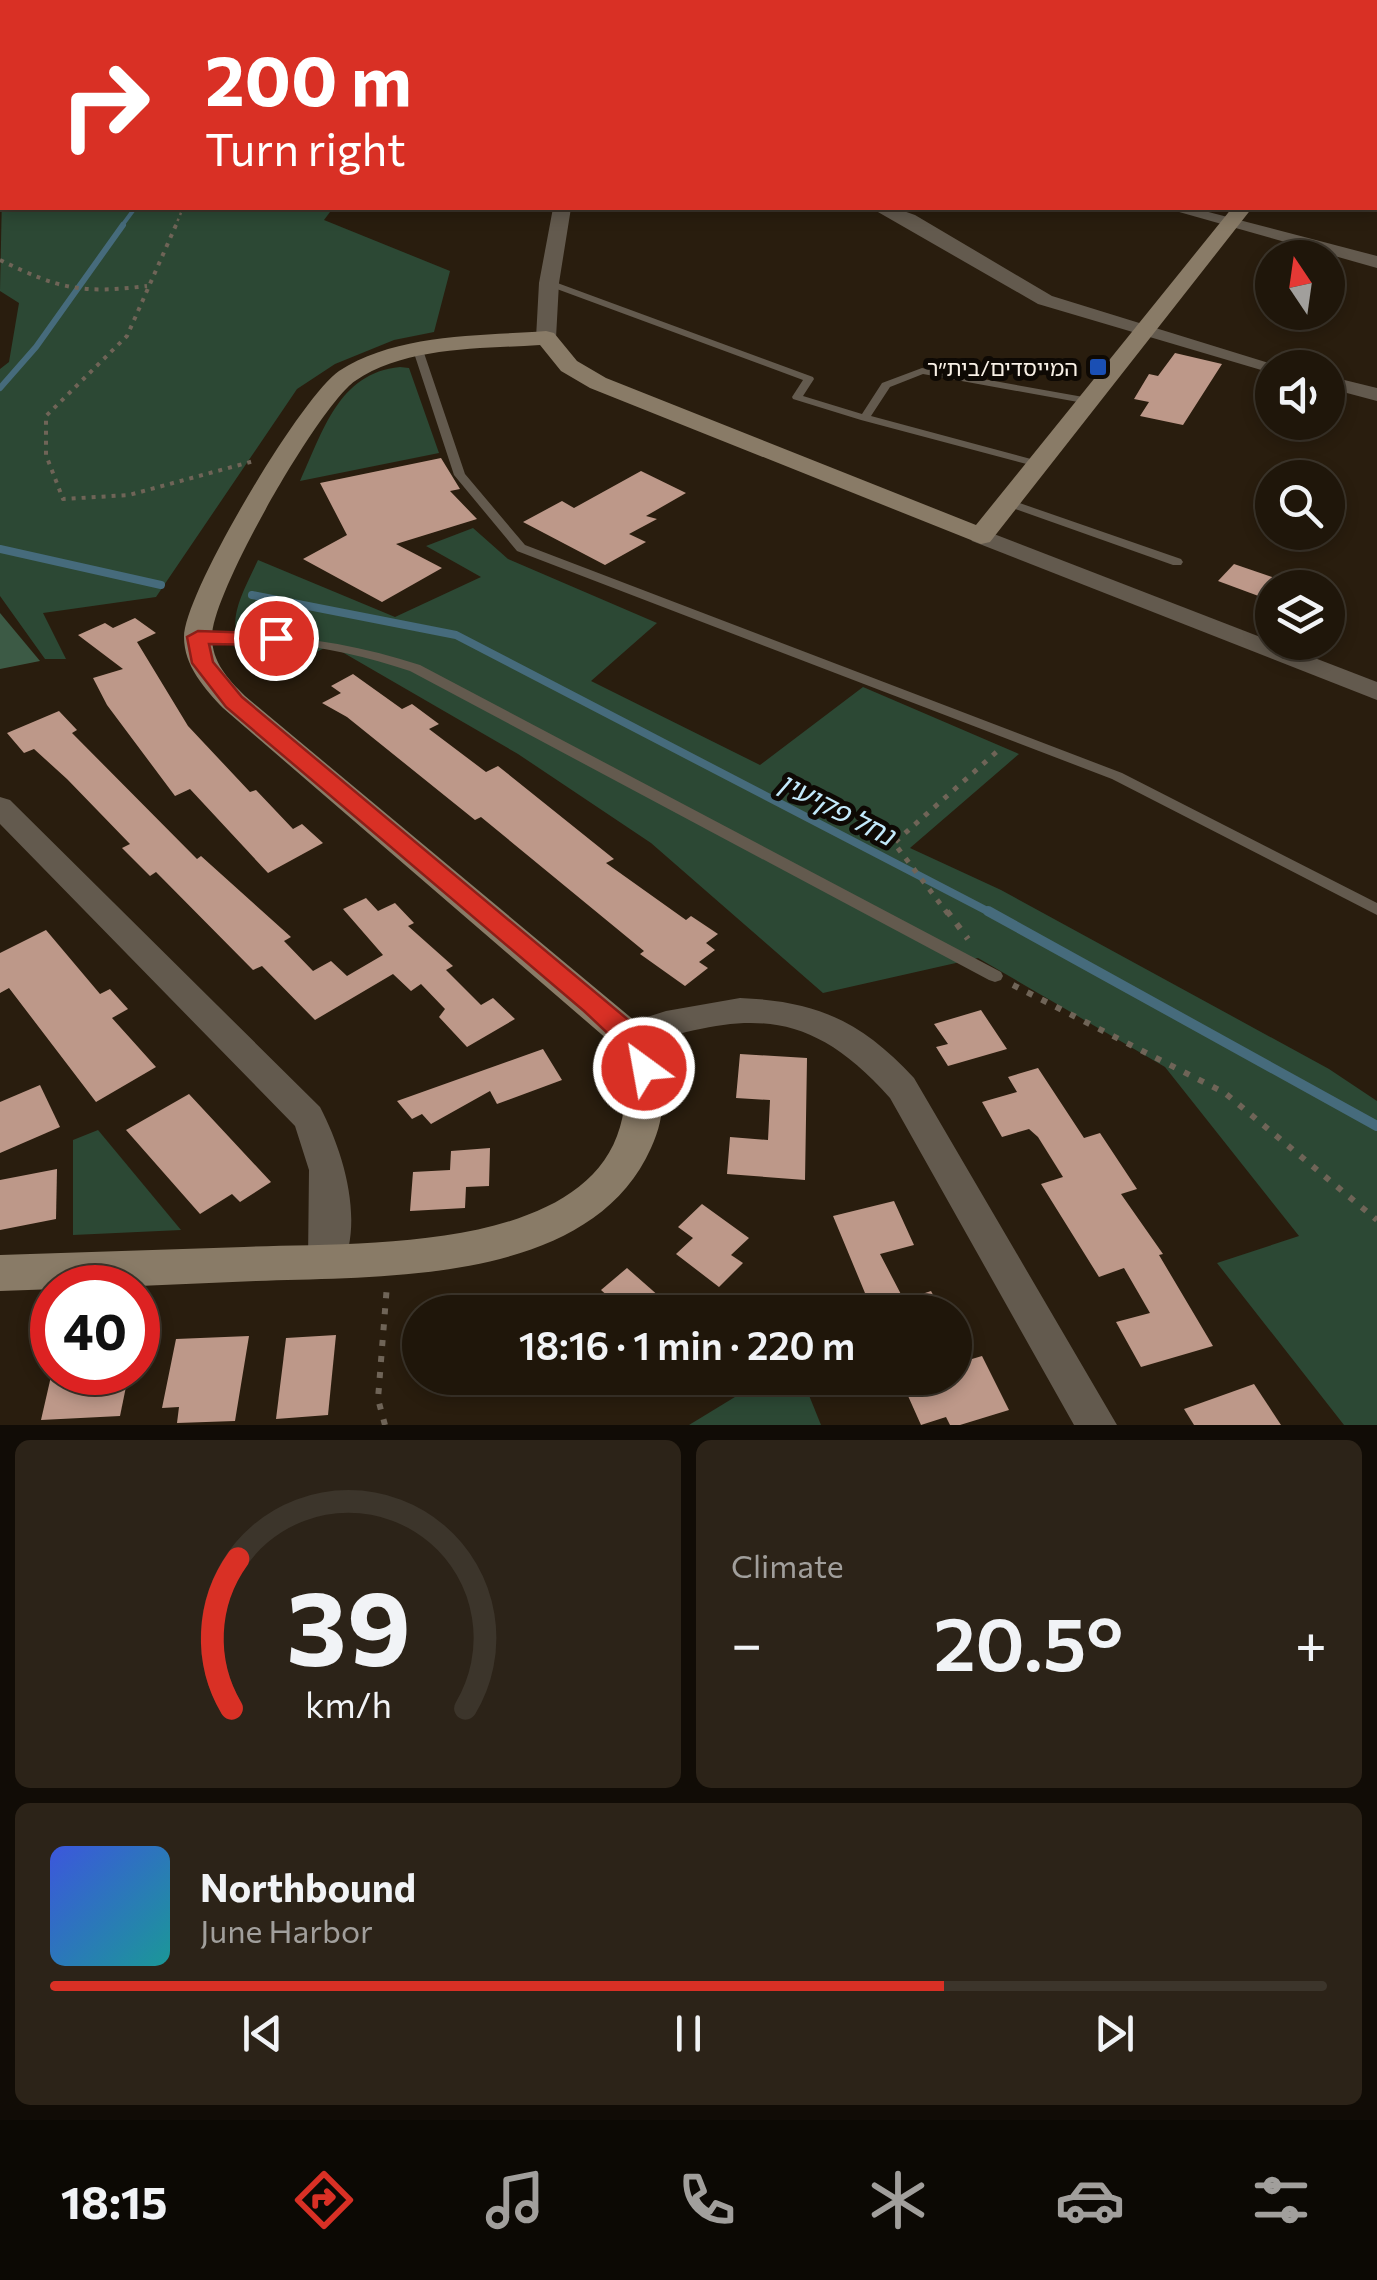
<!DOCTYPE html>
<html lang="en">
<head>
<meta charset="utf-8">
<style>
  body { margin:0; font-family:Commissioner,"Noto Sans Hebrew",sans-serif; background:#2c2318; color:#f1f3f6; height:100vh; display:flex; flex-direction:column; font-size:38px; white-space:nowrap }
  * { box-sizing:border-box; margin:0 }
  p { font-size:32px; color:#a19f9c }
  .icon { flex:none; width:55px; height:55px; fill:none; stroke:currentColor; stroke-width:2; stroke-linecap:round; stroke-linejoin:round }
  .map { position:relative; height:1425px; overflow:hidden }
  .panel { display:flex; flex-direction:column; gap:15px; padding:15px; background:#110c06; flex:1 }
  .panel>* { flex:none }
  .top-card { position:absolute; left:0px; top:0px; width:1378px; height:210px; box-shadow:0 5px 15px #0003,0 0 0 2px #3c352b; background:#d93025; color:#fff; overflow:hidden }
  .needle { width:65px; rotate:347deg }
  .buttons { position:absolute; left:1255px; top:240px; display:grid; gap:20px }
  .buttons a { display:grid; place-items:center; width:90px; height:90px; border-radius:50%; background:#1f160a; box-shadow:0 5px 15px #0003,0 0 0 2px #3c352b; font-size:50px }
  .speed { position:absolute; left:30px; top:1265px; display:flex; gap:20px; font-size:50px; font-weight:700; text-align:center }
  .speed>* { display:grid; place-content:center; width:130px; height:130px; border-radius:50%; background:#1f160a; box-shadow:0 5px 15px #0003,0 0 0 2px #3c352b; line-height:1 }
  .speed .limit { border:15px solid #d22; background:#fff; color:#111 }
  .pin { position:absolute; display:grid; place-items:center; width:85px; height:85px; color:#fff; margin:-42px; border:5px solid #fff; border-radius:50%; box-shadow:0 2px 10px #0007 }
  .me { position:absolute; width:110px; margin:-55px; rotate:328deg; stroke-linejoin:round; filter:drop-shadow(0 0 8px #0008) }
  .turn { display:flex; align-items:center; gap:35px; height:210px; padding:0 40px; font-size:45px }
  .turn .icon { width:130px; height:130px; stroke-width:2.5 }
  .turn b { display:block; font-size:70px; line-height:85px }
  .big { font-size:75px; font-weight:600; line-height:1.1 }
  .panel .tile { flex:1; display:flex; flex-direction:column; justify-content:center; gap:15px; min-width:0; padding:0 35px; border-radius:15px; background:#2c2318 }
  .panel .dial { align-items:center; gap:0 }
  .dial svg { height:260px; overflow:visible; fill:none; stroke:#3c352b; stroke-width:7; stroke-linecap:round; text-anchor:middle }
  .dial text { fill:#f1f3f6; stroke:none }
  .song { display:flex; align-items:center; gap:30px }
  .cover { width:120px; height:120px; border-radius:15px; background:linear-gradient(135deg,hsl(230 70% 55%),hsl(180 70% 35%)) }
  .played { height:10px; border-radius:5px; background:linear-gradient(90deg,#d93025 70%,#3c352b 70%) }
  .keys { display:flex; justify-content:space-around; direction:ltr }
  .heat { display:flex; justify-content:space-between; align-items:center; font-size:55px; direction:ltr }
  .panel .tiles { flex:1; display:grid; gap:15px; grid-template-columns:1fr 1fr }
  .tile:last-child { grid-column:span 2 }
  .trip { position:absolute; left:402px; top:1295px; width:570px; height:100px; border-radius:50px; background:#1f160a; box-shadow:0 5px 15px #0003,0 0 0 2px #3c352b; font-weight:600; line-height:100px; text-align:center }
  .menu { display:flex; height:160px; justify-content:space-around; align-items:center; background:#0c0904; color:#a19f9c }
  .menu .icon { width:70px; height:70px }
  .menu .active { color:#d93025 }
  .menu b { font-size:45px; color:#f1f3f6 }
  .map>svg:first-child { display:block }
</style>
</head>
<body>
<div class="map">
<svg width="1377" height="1425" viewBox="0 0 1377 1425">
  <rect width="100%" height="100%" fill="#291d0e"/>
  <!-- green -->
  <g fill="#2c4834">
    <polygon points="2,195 2,208 333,208 324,220 450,271 434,332 394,340 335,364 297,389 156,597 43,613 66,659 45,659 0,596 0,369 9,362 19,303 0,291"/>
    <path d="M400,367l9,1 30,85 -139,28c23,-49 38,-108 100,-114z"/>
    <path d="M473,528l35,31 149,64 -66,58 169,84 103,-78 156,67 -109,94 91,42 328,179 48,32v324h-33l-127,-162 82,-27 -134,-169 -187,-109 -155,35 -172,-150 -133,-89 -188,-109 -65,34c-44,-47 -33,-65 -7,-119l137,57 86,-40 -55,-31z"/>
    <polygon points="98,1130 181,1230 73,1235 73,1140"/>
    <polygon points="766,1378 802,1378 821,1425 689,1425"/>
  </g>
  <!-- forest -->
  <polygon fill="#3c5a45" points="0,613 40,661 0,669"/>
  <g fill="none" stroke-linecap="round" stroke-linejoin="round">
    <!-- stream-far3 -->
    <polyline stroke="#466b7c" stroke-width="4" points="121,227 135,208"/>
    <!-- stream-far2 -->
    <polyline stroke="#466b7c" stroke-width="6" points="0,388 36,347 123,225"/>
    <!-- stream-far1 -->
    <g stroke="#466b7c" stroke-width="8">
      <polyline points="0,549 161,585"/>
      <polyline points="252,595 456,635 993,914"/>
    </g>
    <!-- stream -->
    <polyline stroke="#466b7c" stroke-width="10" points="988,911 1377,1126"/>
  </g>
  <!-- building -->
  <g fill="#bd9889">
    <polygon points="1175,353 1222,364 1183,425 1140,416 1149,402 1134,399 1149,374 1158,376"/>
    <polygon points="441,458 460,489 450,491 477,519 396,544 442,568 382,602 303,559 347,535 320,483"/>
    <polygon points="641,471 686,493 646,516 657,519 629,534 646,542 605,565 523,522 562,501 574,508"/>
    <polygon points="1234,564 1272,577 1272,601 1218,581"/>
    <polygon points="135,618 156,633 137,642 188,726 250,792 256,790 293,829 302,824 323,843 268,873 190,789 175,796 107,705 93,678 123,669 78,635 105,623 113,628"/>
    <polygon points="353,674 402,709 412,704 439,724 429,729 486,772 498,766 614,859 606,863 686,920 691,916 718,934 706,943 715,950 699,962 708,968 685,986 640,954 644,951 481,817 475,820 347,717 322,703 341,693 331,686"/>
    <polygon points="59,711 77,730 72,733 197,859 201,856 291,937 284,941 313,971 331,961 347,976 383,955 343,909 366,898 378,911 395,903 414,923 408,926 453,966 446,970 481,1005 493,998 515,1019 467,1047 439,1017 445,1009 421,984 411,991 393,974 315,1020 262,966 253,970 156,872 150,876 122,848 130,844 67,779 34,749 24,753 7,733"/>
    <polygon points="46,930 100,994 110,989 128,1009 112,1018 156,1067 96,1102 9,988 0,993 0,953"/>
    <polygon points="981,1010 1007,1049 948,1066 936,1047 948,1044 934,1024"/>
    <polygon points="543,1049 562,1080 497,1104 490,1091 431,1124 422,1114 412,1119 397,1101"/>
    <polygon points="740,1054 807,1058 805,1180 727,1174 730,1137 768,1140 770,1100 736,1098"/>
    <polygon points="1038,1068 1084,1138 1100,1133 1137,1189 1121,1194 1163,1254 1159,1255 1213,1346 1141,1367 1116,1322 1150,1313 1124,1268 1099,1277 1041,1184 1063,1177 1038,1137 1029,1129 1002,1137 982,1102 1017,1092 1008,1077"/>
    <polygon points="40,1085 60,1127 0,1153 0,1102"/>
    <polygon points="189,1094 271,1182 240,1202 232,1194 200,1214 126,1130"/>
    <polygon points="490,1148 489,1186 466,1187 465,1208 410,1211 413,1172 450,1170 451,1151"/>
    <polygon points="57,1169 56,1219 0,1230 0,1180"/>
    <polygon points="894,1201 914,1245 880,1254 904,1300 931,1291 942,1312 863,1312 854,1296 865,1293 833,1216"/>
    <polygon points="702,1204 749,1238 731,1255 743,1263 719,1287 676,1254 693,1238 678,1227"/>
    <polygon points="627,1268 677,1312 626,1312 601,1290"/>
    <polygon points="336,1335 328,1415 276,1419 286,1338"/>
    <polygon points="249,1336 235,1421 177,1423 179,1407 162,1408 176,1339"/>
    <polygon points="982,1356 1009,1410 960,1425 950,1425 946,1417 921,1425 900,1378 955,1378 955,1364"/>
    <polygon points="52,1372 129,1372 120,1416 41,1420"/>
    <polygon points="1254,1384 1281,1425 1194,1425 1184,1409"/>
  </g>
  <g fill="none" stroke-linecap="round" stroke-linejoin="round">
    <!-- path-far3 -->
    <g stroke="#6f6457" stroke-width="2.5" stroke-dasharray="2.5 4" stroke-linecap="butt">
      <polyline points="103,0 109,2"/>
      <polyline points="1108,0 1115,2"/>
      <polyline points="124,2 130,0"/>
      <polyline points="175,227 183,208"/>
    </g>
    <!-- path-far2 -->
    <g stroke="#6f6457" stroke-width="4" stroke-dasharray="4 6" stroke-linecap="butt">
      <polyline points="176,225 127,336 46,416 46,455 63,499 129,495 254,461"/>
      <path d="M0,260c60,29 80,34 147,26"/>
    </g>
    <!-- path-far1 -->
    <polyline stroke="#6f6457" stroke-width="5" stroke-dasharray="5 8" stroke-linecap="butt" points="948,914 894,843 1001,748"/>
    <!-- path -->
    <g stroke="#6f6457" stroke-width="6" stroke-dasharray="6 10" stroke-linecap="butt">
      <polyline points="947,911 968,939"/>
      <polyline points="1013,985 1225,1093 1377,1220"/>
      <polyline points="385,1425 378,1399 387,1285"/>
    </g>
    <!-- lane -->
    <g fill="#635a4e" fill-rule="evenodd">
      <polygon points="546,281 552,281 813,377 814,379 803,396 862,414 882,383 922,368 1089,398 1094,401 1089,404 923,374 890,387 871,416 1042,462 1044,464 1038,467 861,420 793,399 792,397 803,380 546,285"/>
      <polygon points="418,347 423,350 465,474 525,545 1122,773 1377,903 1377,915 1112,779 517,551 454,475 413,350"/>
      <polygon points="1008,499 1181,559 1183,562 1181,565 1173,565 1004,505 1002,503"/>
      <path d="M198,633c77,-1 149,8 222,32l581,307 2,4 -2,4 -6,2 -6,-2 -579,-309c-42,-14 -85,-24 -130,-28 -29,-2 -59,1 -87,-3l-2,-3 2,-3z"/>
    </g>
    <!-- street -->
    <g fill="#635a4e" fill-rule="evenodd">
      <polygon points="553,208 571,208 559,283 556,338 546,344 536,338 539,283"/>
      <polygon points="871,208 895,208 915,215 1052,296 1285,368 1268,372 1038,304"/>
      <polygon points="1165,208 1193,208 1377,256 1377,268"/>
      <polygon points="1328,376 1377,388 1377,401 1328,388"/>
      <polygon points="981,529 1377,682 1377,700 972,541 969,536 972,531"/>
      <path d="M0,797l10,3 310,307c24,46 45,116 20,165l-13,5 -13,-5 -6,-11 1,-91 -14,-44 -295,-302z"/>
      <path d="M740,998c78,3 122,24 174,80l203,347h-43l-184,-327c-85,-96 -149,-85 -262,-49l-12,-4 -5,-9 5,-9 50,-16z"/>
    </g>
    <!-- secondary -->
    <path fill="#897b67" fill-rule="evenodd" d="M1232,208h20l-262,334 -9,2 -391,-156 -29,-17 -21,-26c-59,4 -133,1 -185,36 -36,25 -144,213 -143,256 0,25 16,42 33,59l396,330c23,40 30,79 10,122 -61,137 -269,128 -395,133 -86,4 -172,7 -256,10v-36c81,-3 162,-5 244,-8 104,-5 339,9 376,-120 8,-28 7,-54 -5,-81l-392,-338c-18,-19 -39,-42 -39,-71 0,-44 117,-240 155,-266 58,-38 141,-35 207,-40l8,2 23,28 29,17 370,147z"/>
    <!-- primary -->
    <g fill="#a7957b" fill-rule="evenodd">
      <polygon points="735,0 757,0 759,2 737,2"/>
      <polygon points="1375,167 1377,168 1377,180 1375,179"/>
    </g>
  </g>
  <!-- route -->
  <polygon fill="#d93025" stroke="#8d1f18" stroke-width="2.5" points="198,631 283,634 287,638 276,645 209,644 213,662 242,697 638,1028 658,1068 654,1076 634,1076 617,1042 584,1011 226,707 192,663 187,637"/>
  <!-- markers -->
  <rect fill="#1a4fb4" stroke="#0e0904" stroke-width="4" x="1088" y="357" width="20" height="20" rx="5"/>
  <g text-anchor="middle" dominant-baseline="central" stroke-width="10" stroke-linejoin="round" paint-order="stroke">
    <!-- far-poi labels -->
    <g font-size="22" fill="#f8f0e6" stroke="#0e0904" text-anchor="end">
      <text x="1078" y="367">המייסדים/בית״ר</text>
    </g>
    <!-- water labels -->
    <g font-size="28" font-style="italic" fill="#c3eafc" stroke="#0e0904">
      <text transform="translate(837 808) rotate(27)">נחל פקיעין</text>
    </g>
  </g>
</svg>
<div class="buttons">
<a><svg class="needle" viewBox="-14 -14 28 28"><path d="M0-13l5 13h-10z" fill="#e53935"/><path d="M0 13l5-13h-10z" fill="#a19f9c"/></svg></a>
<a><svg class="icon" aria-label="sound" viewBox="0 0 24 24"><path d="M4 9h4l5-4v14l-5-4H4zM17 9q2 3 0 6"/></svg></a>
<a><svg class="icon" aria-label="search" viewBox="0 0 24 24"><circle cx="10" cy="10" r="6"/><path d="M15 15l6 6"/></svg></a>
<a><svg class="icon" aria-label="layers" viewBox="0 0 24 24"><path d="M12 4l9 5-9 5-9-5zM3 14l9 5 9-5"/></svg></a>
</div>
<div class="speed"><div class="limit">40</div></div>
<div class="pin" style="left:276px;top:638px;background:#d93025"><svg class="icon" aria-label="arrive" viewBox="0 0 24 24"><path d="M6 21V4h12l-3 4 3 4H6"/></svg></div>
<svg class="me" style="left:644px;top:1068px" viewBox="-20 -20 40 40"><circle r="17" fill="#d93025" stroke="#fff" stroke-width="3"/><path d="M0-11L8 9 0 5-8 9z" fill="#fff"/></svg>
<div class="trip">18:16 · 1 min · 220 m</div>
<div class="top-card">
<div class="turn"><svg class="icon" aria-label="right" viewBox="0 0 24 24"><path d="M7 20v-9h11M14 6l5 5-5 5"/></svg><div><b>200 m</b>Turn right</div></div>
</div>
</div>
<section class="panel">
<div class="tiles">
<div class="tile dial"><svg viewBox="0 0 100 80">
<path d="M14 69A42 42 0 1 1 86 69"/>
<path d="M14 69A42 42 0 0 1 16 23" stroke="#d93025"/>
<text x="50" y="56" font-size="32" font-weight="700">39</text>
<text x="50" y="72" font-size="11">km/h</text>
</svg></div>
<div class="tile"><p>Climate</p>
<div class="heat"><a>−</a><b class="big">20.5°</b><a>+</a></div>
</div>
<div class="tile">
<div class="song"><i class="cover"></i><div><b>Northbound</b><p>June Harbor</p></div></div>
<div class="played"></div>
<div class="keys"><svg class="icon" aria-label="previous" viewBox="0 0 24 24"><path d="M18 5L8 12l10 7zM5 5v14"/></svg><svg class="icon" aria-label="pause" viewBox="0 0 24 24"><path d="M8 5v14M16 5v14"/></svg><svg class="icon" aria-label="next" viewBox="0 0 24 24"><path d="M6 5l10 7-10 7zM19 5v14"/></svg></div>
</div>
</div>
</section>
<nav class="menu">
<b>18:15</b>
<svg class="icon active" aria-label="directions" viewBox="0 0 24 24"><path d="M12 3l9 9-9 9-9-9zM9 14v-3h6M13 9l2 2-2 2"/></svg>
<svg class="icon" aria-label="music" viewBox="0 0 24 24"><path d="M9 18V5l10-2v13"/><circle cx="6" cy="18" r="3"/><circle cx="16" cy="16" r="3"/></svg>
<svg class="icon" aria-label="phone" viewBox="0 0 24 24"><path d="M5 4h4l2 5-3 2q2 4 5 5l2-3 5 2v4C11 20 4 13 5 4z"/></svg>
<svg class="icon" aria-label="climate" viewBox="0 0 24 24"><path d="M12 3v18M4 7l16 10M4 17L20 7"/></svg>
<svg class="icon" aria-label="car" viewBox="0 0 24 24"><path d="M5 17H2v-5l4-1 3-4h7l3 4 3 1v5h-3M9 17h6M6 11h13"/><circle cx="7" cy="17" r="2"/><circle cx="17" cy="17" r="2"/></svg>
<svg class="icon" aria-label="filters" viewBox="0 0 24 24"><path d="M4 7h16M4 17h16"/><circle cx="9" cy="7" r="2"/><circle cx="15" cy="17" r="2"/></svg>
</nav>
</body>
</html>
